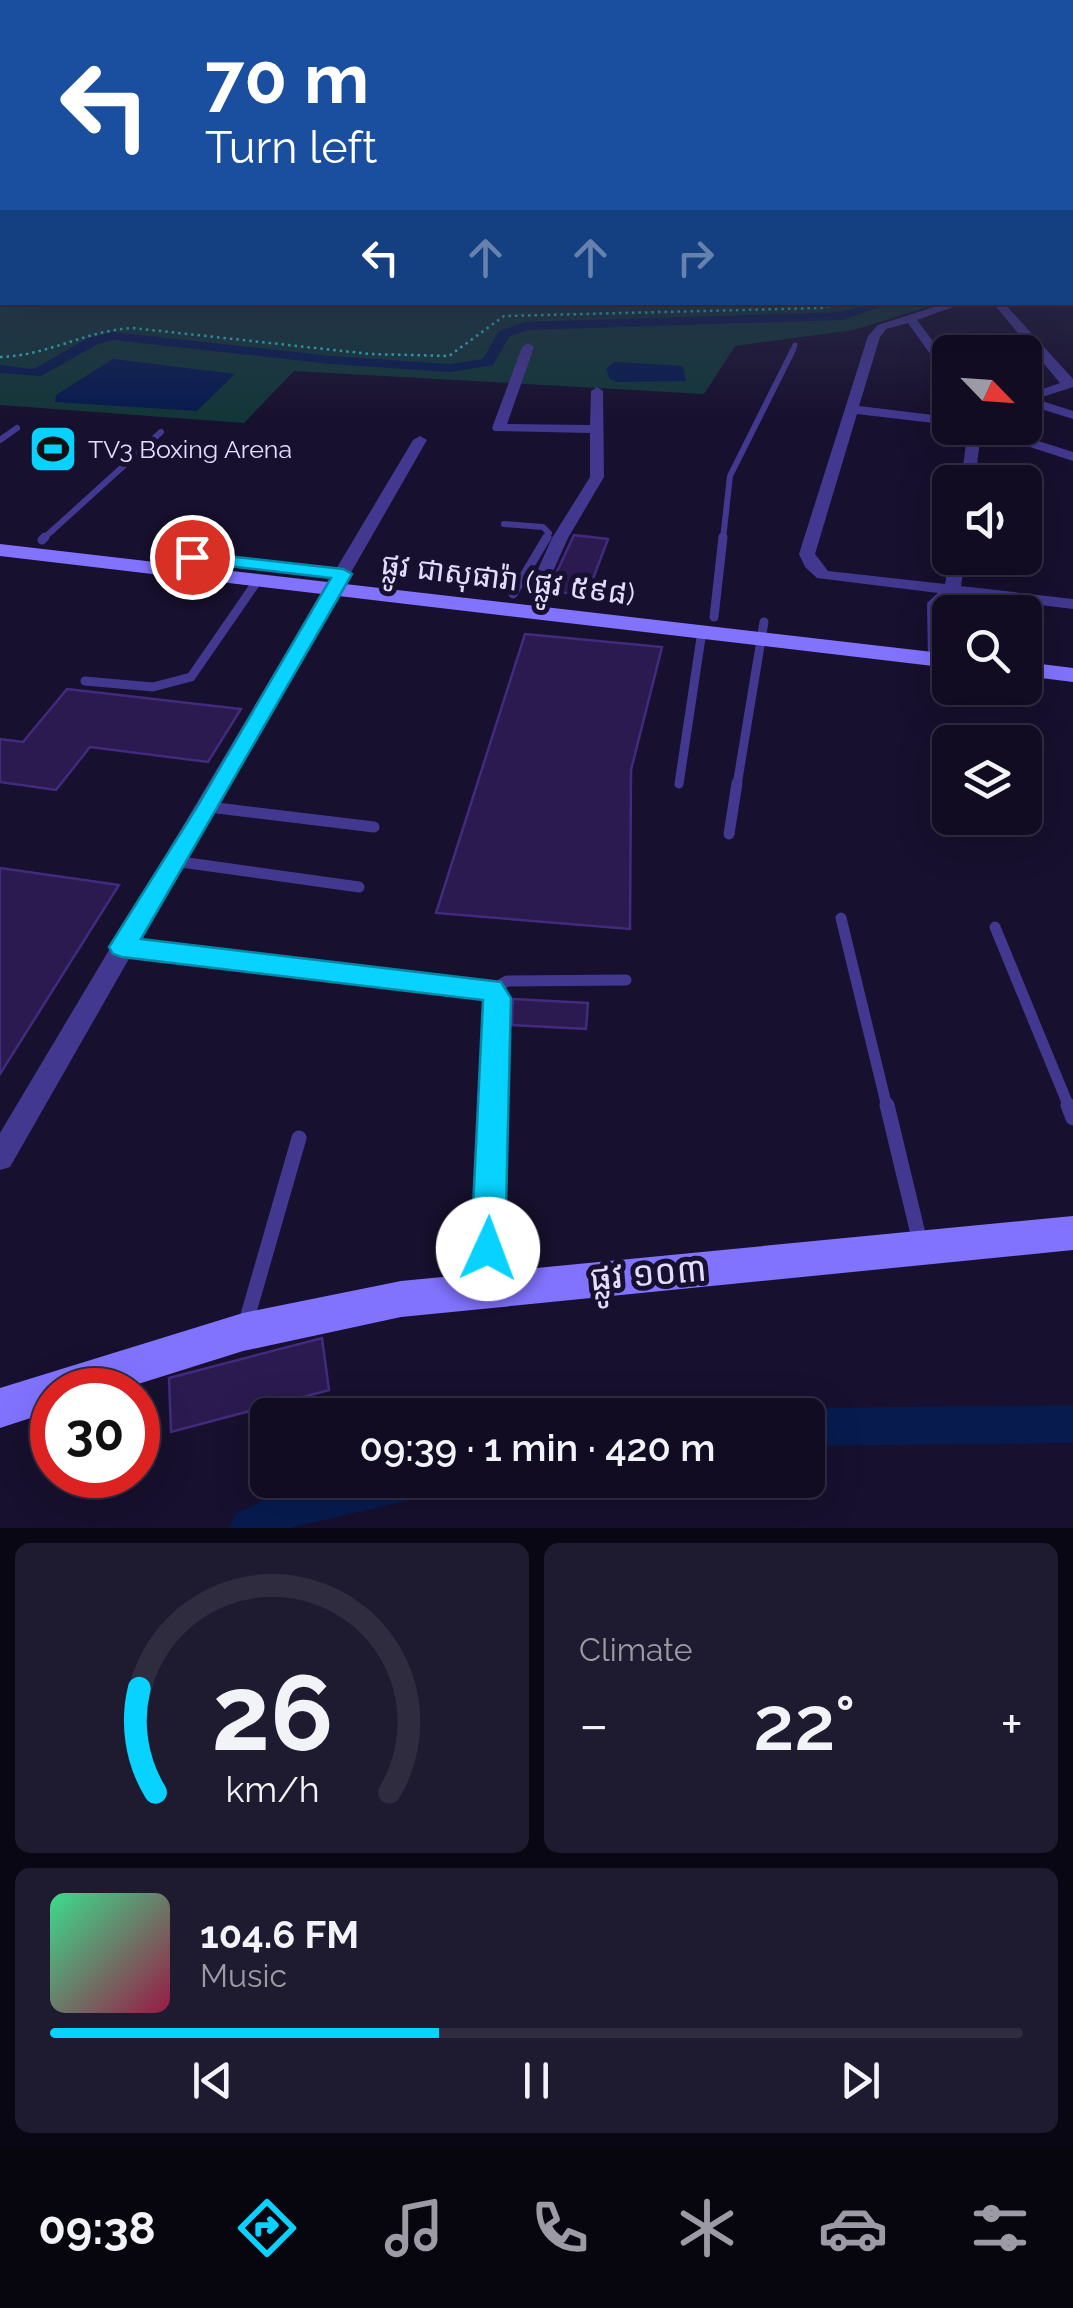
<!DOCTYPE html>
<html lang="en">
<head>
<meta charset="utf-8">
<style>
  body { margin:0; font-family:Raleway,"Noto Sans Khmer",sans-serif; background:#1e1a2f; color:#f1f3f6; height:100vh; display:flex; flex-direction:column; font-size:38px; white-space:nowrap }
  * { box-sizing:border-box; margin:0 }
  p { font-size:32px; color:#9c9ba5 }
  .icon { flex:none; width:55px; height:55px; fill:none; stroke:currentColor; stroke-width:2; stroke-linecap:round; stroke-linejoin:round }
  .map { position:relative; height:1528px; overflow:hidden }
  .side { display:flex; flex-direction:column; gap:15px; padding:15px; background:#090713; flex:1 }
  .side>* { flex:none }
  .hud { position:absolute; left:0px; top:0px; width:1075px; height:305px; box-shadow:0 10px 40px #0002,0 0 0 2px #302c40; background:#1a4fa0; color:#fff; overflow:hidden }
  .needle { width:65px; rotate:115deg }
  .controls { position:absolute; left:932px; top:335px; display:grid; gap:20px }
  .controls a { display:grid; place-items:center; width:110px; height:110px; border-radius:15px; background:#110c22; box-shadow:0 10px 40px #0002,0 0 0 2px #302c40; font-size:50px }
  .speed { position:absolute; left:30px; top:1368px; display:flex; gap:20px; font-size:50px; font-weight:700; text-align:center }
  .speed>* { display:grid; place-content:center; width:130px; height:130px; border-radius:50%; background:#110c22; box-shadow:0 10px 40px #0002,0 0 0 2px #302c40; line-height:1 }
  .speed .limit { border:15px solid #d22; background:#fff; color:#111 }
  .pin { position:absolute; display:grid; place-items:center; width:85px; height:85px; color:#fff; margin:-42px; border:5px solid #fff; border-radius:50%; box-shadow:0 2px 10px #0007 }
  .me { position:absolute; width:110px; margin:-55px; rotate:2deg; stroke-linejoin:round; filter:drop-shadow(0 0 8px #0008) }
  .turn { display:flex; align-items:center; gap:35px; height:210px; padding:0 40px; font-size:45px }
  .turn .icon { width:130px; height:130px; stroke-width:2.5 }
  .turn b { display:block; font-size:70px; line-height:85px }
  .lanes { display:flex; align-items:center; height:95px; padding:0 40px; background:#0003; justify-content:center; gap:50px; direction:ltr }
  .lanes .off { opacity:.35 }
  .big { font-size:75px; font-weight:600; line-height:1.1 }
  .side .widget { flex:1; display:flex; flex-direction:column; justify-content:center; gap:15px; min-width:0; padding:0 35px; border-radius:15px; background:#1e1a2f }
  .side .dial { align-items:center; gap:0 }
  .dial svg { height:260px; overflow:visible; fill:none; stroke:#302c40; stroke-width:7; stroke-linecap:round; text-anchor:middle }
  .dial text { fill:#f1f3f6; stroke:none }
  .song { display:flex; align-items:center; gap:30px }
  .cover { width:120px; height:120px; border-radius:15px; background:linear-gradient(135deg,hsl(150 70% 55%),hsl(340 70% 35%)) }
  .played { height:10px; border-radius:5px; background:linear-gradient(90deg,#08d2ff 40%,#302c40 40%) }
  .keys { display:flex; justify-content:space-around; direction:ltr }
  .heat { display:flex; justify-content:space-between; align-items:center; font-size:55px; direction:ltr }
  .side .tiles { flex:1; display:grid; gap:15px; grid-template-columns:1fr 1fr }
  .widget:last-child { grid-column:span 2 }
  .trip { position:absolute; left:250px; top:1398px; width:575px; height:100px; border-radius:15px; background:#110c22; box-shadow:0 10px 40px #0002,0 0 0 2px #302c40; font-weight:600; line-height:100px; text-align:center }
  .dock { display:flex; height:160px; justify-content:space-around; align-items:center; background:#07050e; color:#9c9ba5 }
  .dock .icon { width:70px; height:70px }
  .dock .active { color:#08d2ff }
  .dock b { font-size:45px; color:#f1f3f6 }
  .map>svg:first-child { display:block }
</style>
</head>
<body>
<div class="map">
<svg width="1073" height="1528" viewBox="0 0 1073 1528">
  <rect width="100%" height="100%" fill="#17102e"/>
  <!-- green -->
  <polygon fill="#123638" points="0,208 2,302 940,303 854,330 735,346 704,394 294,371 244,423 0,405"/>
  <!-- water -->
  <g fill="#071b4f">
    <polygon points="113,359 235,374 197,411 55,402 56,395"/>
    <polygon points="614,362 683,366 686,381 617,382 610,379 606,369"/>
  </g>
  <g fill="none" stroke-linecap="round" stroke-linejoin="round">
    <!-- canal -->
    <g fill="#071b4f" fill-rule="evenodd">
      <rect x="1072" y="242" width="1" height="6"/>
      <polygon points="873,302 893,302 843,320 527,330 509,337 493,365 450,372 331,364 113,340 98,344 41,376 0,373 0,365 34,369 88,338 113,332 331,356 450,364 483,359 499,331 525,322 842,312"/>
      <polygon points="1073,1405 1073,1443 808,1446 808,1415 794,1415 808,1408"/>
      <polygon points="323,1480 433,1480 428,1494 414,1499 290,1528 229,1528 235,1514 292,1487"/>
    </g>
  </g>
  <!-- building -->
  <g fill="#2a1a50" stroke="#422b7e" stroke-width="2.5">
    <polygon points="574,535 608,539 587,595 548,591"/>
    <polygon points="525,634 662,647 631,770 630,929 436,913"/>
    <polygon points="67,689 241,709 208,762 90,747 56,790 0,782 0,739 23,742"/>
    <polygon points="0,868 119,885 0,1074"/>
    <polygon points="513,999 588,1003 586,1029 512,1025"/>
    <polygon points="322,1338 329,1390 171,1432 169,1378"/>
  </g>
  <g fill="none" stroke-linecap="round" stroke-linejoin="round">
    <!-- path -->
    <path stroke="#28c4c8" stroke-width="2.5" stroke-dasharray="2.5 4" stroke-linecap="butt" d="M0,357c47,-1 87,-27 133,-29l237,26 79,2 55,-40 317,-8 25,-6"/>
    <!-- lane-far4 -->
    <polyline stroke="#423890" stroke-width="5" points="792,352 795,345"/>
    <!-- lane-far3 -->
    <g stroke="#423890" stroke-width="6">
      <polyline points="0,440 17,428"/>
      <polyline points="504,524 543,527 549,533 545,539"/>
      <polyline points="43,539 161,432"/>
      <polyline points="723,539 730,476 793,350"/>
    </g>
    <!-- lane-far2 -->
    <g stroke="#423890" stroke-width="9">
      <polyline points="42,540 45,537"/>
      <polyline points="513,594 547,537"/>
      <polyline points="714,617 723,537"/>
      <polyline points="85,681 153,687 191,677 258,580"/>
      <polyline points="679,784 702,631"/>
      <polyline points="737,785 764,622"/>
    </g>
    <!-- lane-far1 -->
    <g stroke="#423890" stroke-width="11">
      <polyline points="209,807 374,827"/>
      <polyline points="729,834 737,783"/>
      <polyline points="174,861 359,887"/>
      <polyline points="841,918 887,1107"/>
      <polyline points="995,927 1069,1107"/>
      <polyline points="492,990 507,981 626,980"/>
    </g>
    <!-- lane -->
    <g stroke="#423890" stroke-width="15">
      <polyline points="887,1105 920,1242"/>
      <polyline points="1068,1105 1073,1118"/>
      <polyline points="246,1322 299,1138"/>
    </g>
    <!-- street -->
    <g fill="#423890" fill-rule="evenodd">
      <rect x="1072" y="276" width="1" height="7"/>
      <polygon points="949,302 967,302 917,320 950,364 950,377 946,376 908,323 886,329 880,337 859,406 950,417 950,425 857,414 815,554 828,571 945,584 950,557 965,558 961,586 1073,599 1073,609 957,595 943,605 946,659 937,664 928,659 927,603 938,593 817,578 805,567 799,554 868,336 878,325"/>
      <polygon points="992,302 1003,302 1073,379 1073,387 1036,399 1073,411 1073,419 1025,404 1025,395 1060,383"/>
      <polygon points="528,343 534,347 507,424 590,425 591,391 597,387 603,391 604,477 568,538 542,596 534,601 526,596 552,538 590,477 590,433 494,431 492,428 522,347"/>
      <polygon points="968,428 997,428 1073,452 1073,461 981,431 975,482 961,482"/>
      <polygon points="420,436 427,440 140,940 501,983 509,998 502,1288 498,1298 487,1302 476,1298 472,1288 484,999 130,957 10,1167 0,1170 0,1133 413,440"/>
    </g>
    <!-- secondary -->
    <g fill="#8273ff" fill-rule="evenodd">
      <polygon points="0,544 950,654 950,668 0,556"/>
      <polygon points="1025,662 1073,668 1073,682 1025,676"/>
      <polygon points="1073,1216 1073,1250 401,1317 243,1351 119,1390 52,1390 52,1411 0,1428 0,1388 243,1313 401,1281"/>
    </g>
  </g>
  <!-- sky -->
  <linearGradient id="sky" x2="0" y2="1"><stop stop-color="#0d0919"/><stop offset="0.49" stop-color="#363757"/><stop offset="1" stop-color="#363757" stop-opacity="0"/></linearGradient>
  <rect width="1073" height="422" fill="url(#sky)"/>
  <!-- route -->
  <polygon fill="#08d2ff" stroke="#0588a6" stroke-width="2.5" points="192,552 343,569 352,574 141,939 501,982 511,998 505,1249 500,1260 488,1265 476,1260 471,1249 483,1000 122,957 113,954 109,947 197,807 331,578 186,561 183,557"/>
  <!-- icons -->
  <defs>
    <g id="stadium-square" transform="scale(2.5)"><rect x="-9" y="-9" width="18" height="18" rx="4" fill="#08d2ff" stroke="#17102e"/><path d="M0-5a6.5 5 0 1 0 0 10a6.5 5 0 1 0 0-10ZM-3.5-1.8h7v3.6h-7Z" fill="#111"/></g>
  </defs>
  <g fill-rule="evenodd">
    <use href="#stadium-square" x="53" y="449"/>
  </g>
  <g text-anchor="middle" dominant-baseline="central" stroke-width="10" stroke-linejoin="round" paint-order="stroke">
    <!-- far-poi labels -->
    <g font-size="25" fill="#e3dcff" stroke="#17102e" text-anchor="start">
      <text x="88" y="449">TV3 Boxing Arena</text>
    </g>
    <!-- street labels -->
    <g font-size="30" fill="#e3dcff" stroke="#17102e">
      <text transform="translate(508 579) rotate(7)">ផ្លូវ ជាសុផារ៉ា (ផ្លូវ ៥៩៨)</text>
    </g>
    <!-- near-street labels -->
    <g font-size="35" fill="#e3dcff" stroke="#17102e">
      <text transform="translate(648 1273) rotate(-5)">ផ្លូវ ១០៣</text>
    </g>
  </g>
</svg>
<div class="controls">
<a><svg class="needle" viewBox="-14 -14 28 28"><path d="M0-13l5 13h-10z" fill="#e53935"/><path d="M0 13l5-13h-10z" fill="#9c9ba5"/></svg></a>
<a><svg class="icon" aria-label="sound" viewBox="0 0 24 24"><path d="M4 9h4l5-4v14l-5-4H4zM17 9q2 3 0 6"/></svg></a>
<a><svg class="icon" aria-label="search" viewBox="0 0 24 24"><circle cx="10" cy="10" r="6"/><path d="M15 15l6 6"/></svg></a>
<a><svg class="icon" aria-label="layers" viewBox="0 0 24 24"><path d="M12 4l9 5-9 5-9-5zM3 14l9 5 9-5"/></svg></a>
</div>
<div class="speed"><div class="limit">30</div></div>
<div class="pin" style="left:192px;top:557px;background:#d93025"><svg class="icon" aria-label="arrive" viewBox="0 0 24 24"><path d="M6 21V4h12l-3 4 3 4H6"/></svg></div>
<svg class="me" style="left:488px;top:1249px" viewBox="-20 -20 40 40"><circle r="19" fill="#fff"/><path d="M0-13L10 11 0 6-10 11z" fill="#08d2ff"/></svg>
<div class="trip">09:39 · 1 min · 420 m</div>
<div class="hud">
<div class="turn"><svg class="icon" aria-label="left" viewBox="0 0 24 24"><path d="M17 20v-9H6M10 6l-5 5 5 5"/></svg><div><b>70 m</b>Turn left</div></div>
<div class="lanes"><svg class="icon" aria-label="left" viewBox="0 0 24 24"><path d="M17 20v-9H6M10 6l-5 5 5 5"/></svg><svg class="icon off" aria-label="ahead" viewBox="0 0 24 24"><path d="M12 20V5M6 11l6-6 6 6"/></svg><svg class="icon off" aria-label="ahead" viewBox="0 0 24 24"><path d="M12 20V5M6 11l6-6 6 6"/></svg><svg class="icon off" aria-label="right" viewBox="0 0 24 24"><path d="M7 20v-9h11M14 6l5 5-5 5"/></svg></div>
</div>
</div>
<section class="side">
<div class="tiles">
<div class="widget dial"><svg viewBox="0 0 100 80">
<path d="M14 69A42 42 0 1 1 86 69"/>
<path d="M14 69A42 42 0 0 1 9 37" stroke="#08d2ff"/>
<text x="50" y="56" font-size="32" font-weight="700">26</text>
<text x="50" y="72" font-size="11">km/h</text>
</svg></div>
<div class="widget"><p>Climate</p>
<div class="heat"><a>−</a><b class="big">22°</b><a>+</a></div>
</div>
<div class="widget">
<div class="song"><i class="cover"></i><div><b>104.6 FM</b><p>Music</p></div></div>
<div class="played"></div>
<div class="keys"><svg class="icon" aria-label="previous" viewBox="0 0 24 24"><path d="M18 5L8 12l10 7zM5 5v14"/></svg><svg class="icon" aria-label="pause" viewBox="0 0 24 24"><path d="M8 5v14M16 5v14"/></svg><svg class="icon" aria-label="next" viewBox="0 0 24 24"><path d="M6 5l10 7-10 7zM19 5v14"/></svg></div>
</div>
</div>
</section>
<nav class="dock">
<b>09:38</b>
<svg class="icon active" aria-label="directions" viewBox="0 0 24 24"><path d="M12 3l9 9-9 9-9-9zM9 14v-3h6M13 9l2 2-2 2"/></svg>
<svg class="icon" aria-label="music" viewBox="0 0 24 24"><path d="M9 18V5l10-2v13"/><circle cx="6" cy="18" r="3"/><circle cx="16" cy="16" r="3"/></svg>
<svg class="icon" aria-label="phone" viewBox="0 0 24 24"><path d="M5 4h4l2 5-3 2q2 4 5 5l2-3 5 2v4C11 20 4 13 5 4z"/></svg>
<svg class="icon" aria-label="climate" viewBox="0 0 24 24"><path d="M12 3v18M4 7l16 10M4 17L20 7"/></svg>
<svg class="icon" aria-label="car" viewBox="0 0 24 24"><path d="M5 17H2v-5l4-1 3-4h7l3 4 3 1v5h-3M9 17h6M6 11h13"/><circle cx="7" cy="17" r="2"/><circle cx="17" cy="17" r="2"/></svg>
<svg class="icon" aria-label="filters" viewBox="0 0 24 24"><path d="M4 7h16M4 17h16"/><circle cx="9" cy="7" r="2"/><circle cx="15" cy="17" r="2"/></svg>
</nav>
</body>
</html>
